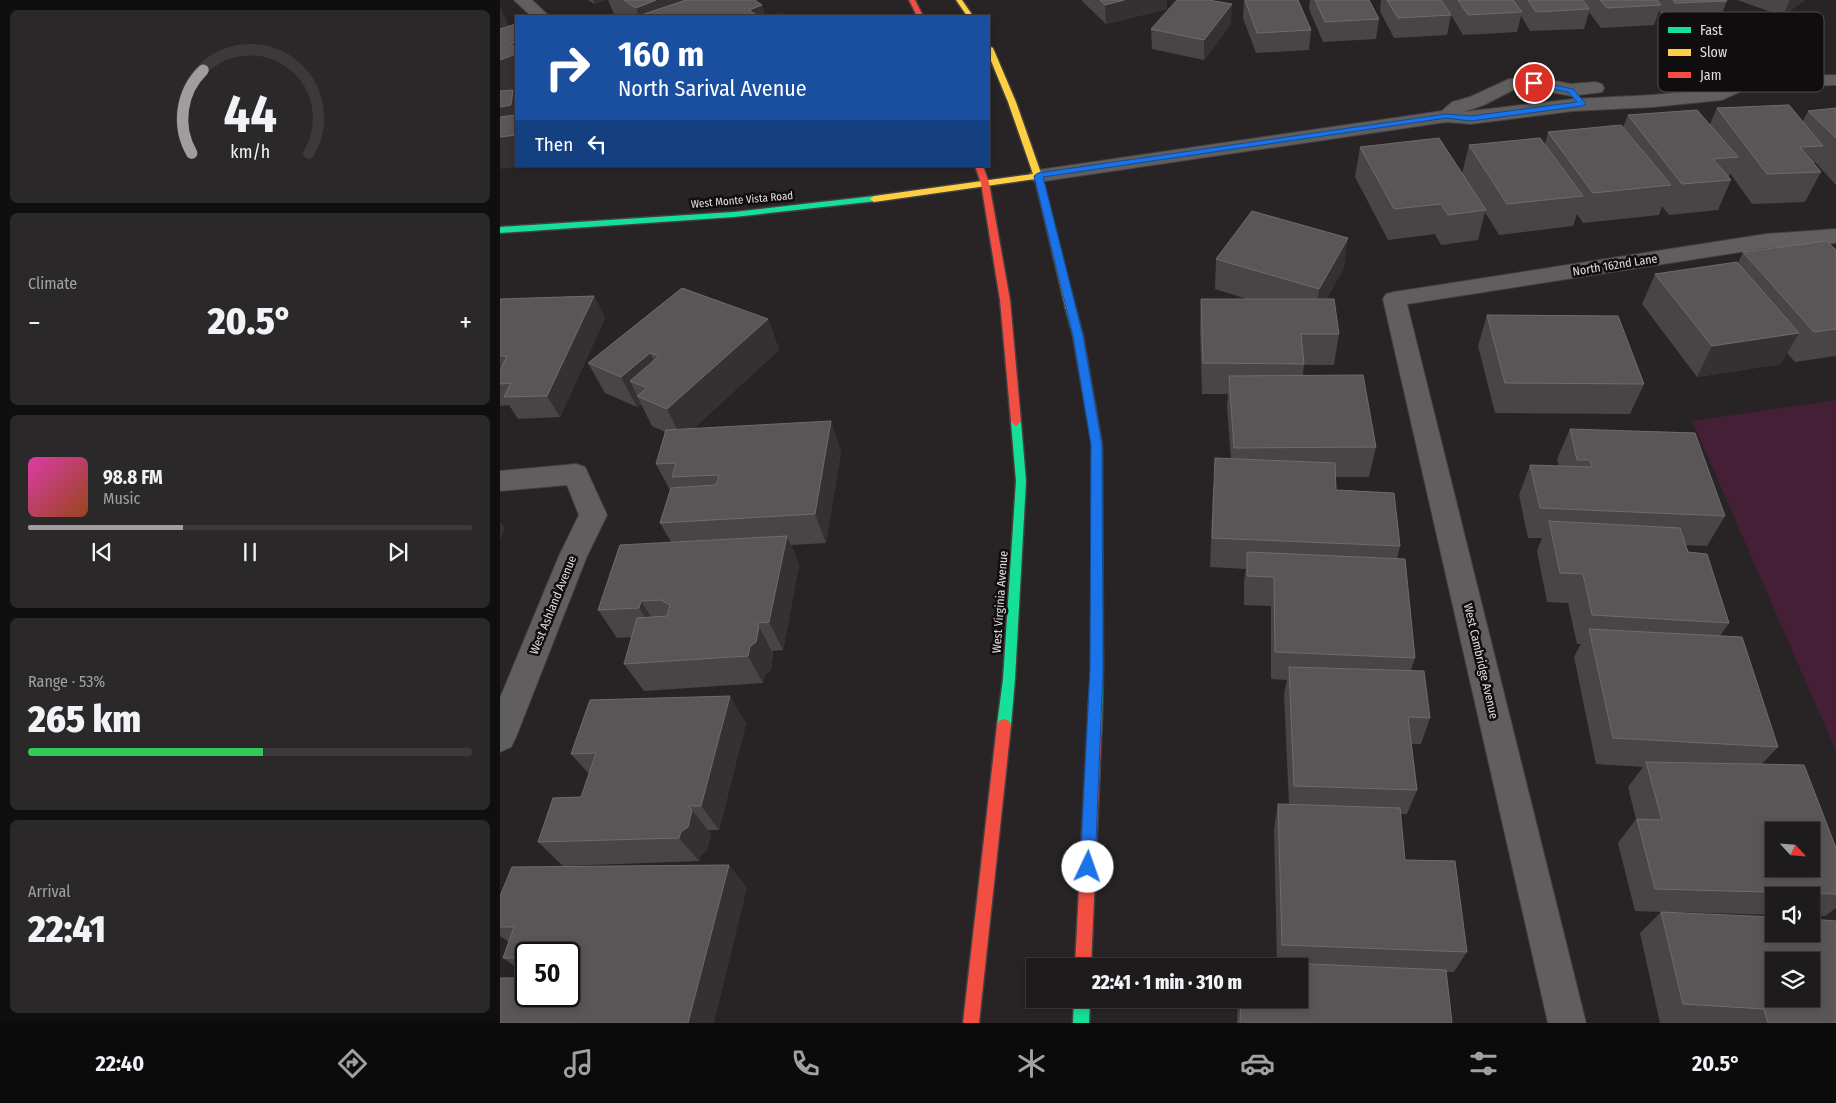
<!DOCTYPE html>
<html lang="en">
<head>
<meta charset="utf-8">
<style>
  body { margin:0; font-family:"Fira Sans Condensed",sans-serif; background:#2b2829; color:#f1f3f6; height:100vh; display:flex; flex-direction:column; font-size:19px; white-space:nowrap }
  * { box-sizing:border-box; margin:0 }
  p { font-size:16px; color:#a1a1a3 }
  .icon { flex:none; width:28px; height:28px; fill:none; stroke:currentColor; stroke-width:2; stroke-linecap:round; stroke-linejoin:round }
  .map { position:relative; flex:1; overflow:hidden }
  .details { display:flex; flex-direction:column; gap:10px; padding:10px; background:#100f0f; width:500px }
  .details>* { flex:none }
  .top-card { position:absolute; left:15px; top:15px; width:475px; height:152px; border-radius:0px; box-shadow:0 2px 8px #0003,0 0 0 1px #3c393b; background:#1a4fa0; color:#fff; overflow:hidden }
  .needle { width:32px; rotate:116deg }
  .fabs { position:absolute; left:1265px; top:822px; display:grid; gap:10px }
  .fabs a { display:grid; place-items:center; width:55px; height:55px; border-radius:0px; background:#1e1b1c; box-shadow:0 2px 8px #0003,0 0 0 1px #3c393b; font-size:25px }
  .speed { position:absolute; left:15px; top:942px; display:flex; gap:10px; font-size:25px; font-weight:700; text-align:center }
  .speed>* { display:grid; place-content:center; width:65px; height:65px; border-radius:50%; background:#1e1b1c; box-shadow:0 2px 8px #0003,0 0 0 1px #3c393b; line-height:1 }
  .speed .limit { border:2px solid #111; border-radius:8px; background:#fff; color:#111 }
  .pin { position:absolute; display:grid; place-items:center; width:42px; height:42px; color:#fff; margin:-21px; border:2px solid #fff; border-radius:50%; box-shadow:0 1px 5px #0007 }
  .me { position:absolute; width:55px; margin:-28px; rotate:3deg; stroke-linejoin:round; filter:drop-shadow(0 0 4px #0008) }
  .turn { display:flex; align-items:center; gap:18px; height:105px; padding:0 20px; font-size:22px }
  .turn .icon { width:65px; height:65px; stroke-width:2.5 }
  .turn b { display:block; font-size:35px; line-height:42px }
  .then { display:flex; align-items:center; height:48px; padding:0 20px; background:#0003; gap:10px; font-size:19px }
  .big { font-size:38px; font-weight:800; line-height:1.1 }
  .details .tile { flex:1; display:flex; flex-direction:column; justify-content:center; gap:8px; min-width:0; padding:0 18px; border-radius:8px; background:#2b2829 }
  .details .dial { align-items:center; gap:0 }
  .dial svg { height:130px; overflow:visible; fill:none; stroke:#3c393b; stroke-width:7; stroke-linecap:round; text-anchor:middle }
  .dial text { fill:#f1f3f6; stroke:none }
  .song { display:flex; align-items:center; gap:15px }
  .cover { width:60px; height:60px; border-radius:8px; background:linear-gradient(135deg,hsl(320 70% 55%),hsl(20 70% 35%)) }
  .played { height:5px; border-radius:2px; background:linear-gradient(90deg,#a19d9f 35%,#3c393b 35%) }
  .keys { display:flex; justify-content:space-around; direction:ltr }
  .heat { display:flex; justify-content:space-between; align-items:center; font-size:28px; direction:ltr }
  .charge { height:8px; border-radius:4px; background:linear-gradient(90deg,#34c759 53%,#3c393b 0) }
  .trip { position:absolute; left:526px; top:958px; width:282px; height:50px; border-radius:0px; background:#1e1b1c; box-shadow:0 2px 8px #0003,0 0 0 1px #3c393b; font-weight:800; line-height:50px; text-align:center }
  .tabs { display:flex; height:80px; justify-content:space-around; align-items:center; background:#0c0b0b; color:#a1a1a3 }
  .tabs .icon { width:35px; height:35px }
  .tabs .selected { color:#a19d9f }
  .tabs b { font-size:22px; color:#f1f3f6 }
  main { display:flex; flex:1; min-height:0 }
  .map>svg:first-child { display:block }
</style>
</head>
<body>
<main>
<section class="details">
<div class="tile dial"><svg viewBox="0 0 100 80">
<path d="M14 69A42 42 0 1 1 86 69"/>
<path d="M14 69A42 42 0 0 1 21 18" stroke="#a19d9f"/>
<text x="50" y="56" font-size="32" font-weight="700">44</text>
<text x="50" y="72" font-size="11">km/h</text>
</svg></div>
<div class="tile"><p>Climate</p>
<div class="heat"><a>−</a><b class="big">20.5°</b><a>+</a></div>
</div>
<div class="tile">
<div class="song"><i class="cover"></i><div><b>98.8 FM</b><p>Music</p></div></div>
<div class="played"></div>
<div class="keys"><svg class="icon" aria-label="previous" viewBox="0 0 24 24"><path d="M18 5L8 12l10 7zM5 5v14"/></svg><svg class="icon" aria-label="pause" viewBox="0 0 24 24"><path d="M8 5v14M16 5v14"/></svg><svg class="icon" aria-label="next" viewBox="0 0 24 24"><path d="M6 5l10 7-10 7zM19 5v14"/></svg></div>
</div>
<div class="tile"><p>Range · 53%</p><b class="big">265 km</b><div class="charge"></div></div>
<div class="tile"><p>Arrival</p><b class="big">22:41</b></div>
</section>
<div class="map">
<svg width="1336" height="1023" viewBox="0 0 1336 1023">
  <rect width="100%" height="100%" fill="#282426"/>
  <!-- green -->
  <polygon fill="#441f36" points="1336,400 1336,751 1192,421"/>
  <g fill="none" stroke-linecap="round" stroke-linejoin="round">
    <!-- street casing -->
    <g stroke="#434041" stroke-width="2">
      <g id="street">
        <polygon points="14,0 32,0 49,16 31,16"/>
        <polygon points="1336,75 1336,85 1248,88 1222,100 1153,107 1073,111 971,124 946,122 538,182 531,180 528,176 531,172 538,170 942,111 952,102 970,97 1009,79 1034,77 1071,84 1095,82 1102,84 1104,88 1102,92 1071,96 1034,89 1013,90 984,105 963,112 1073,99 1153,95 1218,89 1223,86 1219,82 1222,78 1228,77"/>
        <polygon points="1336,229 1336,243 1266,248 907,304 1086,1023 1048,1023 883,299 886,294 894,292 1266,234"/>
        <polygon points="76,464 85,467 107,515 87,556 16,737 11,747 0,752 0,698 59,556 79,515 67,485 0,491 0,471"/>
      </g>
    </g>
    <!-- fast casing -->
    <g stroke="#434041" stroke-width="3">
      <g id="fast">
        <polygon points="374,196 377,197 377,201 234,217 0,233 0,227 234,212"/>
        <polygon points="571,307 576,310 583,336 602,445 603,669 602,718 600,722 595,724 590,722 588,718 591,669 592,445 573,336 566,310"/>
        <polygon points="516,418 521,422 526,481 515,679 511,725 509,729 504,731 499,729 497,725 503,679 516,481 511,422"/>
        <polygon points="574,999 590,999 589,1023 573,1023"/>
      </g>
    </g>
    <!-- slow casing -->
    <g stroke="#434041" stroke-width="3">
      <g id="slow">
        <polygon points="456,0 462,0 473,16 467,16"/>
        <polygon points="489,46 493,48 516,102 542,176 576,310 574,312 571,313 566,310 535,179 374,202 370,199 374,196 533,174 508,102 489,56"/>
      </g>
    </g>
    <!-- jam casing -->
    <g stroke="#434041" stroke-width="3">
      <g id="jam">
        <polygon points="409,0 415,0 423,16 417,16"/>
        <polygon points="475,166 483,166 489,183 510,300 521,422 516,426 511,422 500,300 481,183"/>
        <polygon points="595,712 600,714 602,718 591,966 575,966 588,718 590,714"/>
        <polygon points="504,719 509,721 511,725 479,1023 463,1023 497,725 499,721"/>
      </g>
    </g>
    <!-- street -->
    <use href="#street" fill="#605e5f" fill-rule="evenodd"/>
    <!-- fast -->
    <use href="#fast" fill="#16e098" fill-rule="evenodd"/>
    <!-- slow -->
    <use href="#slow" fill="#ffcf43" fill-rule="evenodd"/>
    <!-- jam -->
    <use href="#jam" fill="#f24e42" fill-rule="evenodd"/>
  </g>
  <!-- wall -->
  <g fill="#494547">
    <polygon points="88,0 105,0 94,4"/>
    <polygon points="108,0 255,0 266,16 117,16 114,14"/>
    <polygon points="582,0 667,0 667,9 606,24 583,2"/>
    <polygon points="744,0 798,0 811,30 809,50 756,53 743,18"/>
    <polygon points="810,0 869,0 879,19 876,39 823,42 809,9"/>
    <polygon points="881,0 1226,0 1227,1 1219,20 1168,22 1159,11 1154,25 1101,28 1089,12 1084,29 1030,31 1021,16 1017,32 963,35 951,15 947,35 894,38 880,11"/>
    <polygon points="1237,0 1305,0 1283,16"/>
    <polygon points="731,24 704,60 652,49 651,29"/>
    <polygon points="1217,108 1303,121 1308,111 1336,108 1336,185 1315,162 1314,164 1321,172 1305,202 1252,204 1230,173 1229,177 1231,180 1218,210 1169,215 1162,206 1159,215 1083,223 1077,214 1073,226 999,235 985,212 978,240 941,245 935,234 888,240 855,177 860,147 962,174 969,145 1045,144 1048,132 1123,127 1128,115 1210,124"/>
    <polygon points="1336,250 1336,356 1295,362 1287,353 1281,364 1197,377 1142,304 1155,274 1238,263 1243,252"/>
    <polygon points="716,259 844,268 826,299 839,334 834,365 804,365 803,375 876,447 869,477 835,477 836,490 900,546 897,559 915,658 911,670 930,718 921,744 911,744 917,790 907,814 900,814 905,860 967,952 954,972 946,972 952,1023 737,1023 738,999 800,999 777,963 774,829 778,804 789,805 784,694 787,680 771,679 771,606 744,605 744,582 746,569 710,567 713,488 731,459 727,406 728,394 702,394 700,330 701,299 747,299 715,289"/>
    <polygon points="94,296 105,318 60,417 18,419 9,405 0,406 0,299"/>
    <polygon points="987,315 1144,384 1130,414 995,413 978,346"/>
    <polygon points="268,319 279,350 193,429 341,451 326,543 291,545 299,565 283,650 272,651 273,654 271,670 265,674 263,683 144,691 124,664 132,637 117,638 98,610 171,542 160,523 170,490 156,464 165,432 152,426 141,404 137,407 105,393 88,363"/>
    <polygon points="1070,429 1225,516 1207,546 1185,545 1188,552 1229,623 1220,636 1278,747 1262,764 1336,848 1336,908 1325,916 1311,916 1311,896 1274,896 1274,915 1176,912 1336,1023 1160,1023 1140,933 1161,912 1135,911 1118,843 1136,819 1128,787 1143,767 1096,764 1074,657 1081,644 1077,644 1068,603 1047,602 1037,551 1042,538 1028,538 1019,495 1030,465 1059,466 1057,459"/>
    <polygon points="246,723 219,830 208,830 211,834 207,850 201,855 199,861 63,866 38,842 81,797 89,774 71,754"/>
    <polygon points="247,888 69,996 69,954 26,954 26,974 3,958 9,942 0,936 0,896"/>
  </g>
  <!-- shaded-wall -->
  <g fill="#353133">
    <polygon points="93,0 105,0 94,4"/>
    <polygon points="156,0 231,0 141,15 141,16 139,16 136,8"/>
    <polygon points="624,0 667,0 667,9 606,24 605,5"/>
    <polygon points="1290,0 1305,0 1283,16"/>
    <polygon points="732,4 731,24 704,60 704,40"/>
    <polygon points="262,5 266,16 248,16 249,10"/>
    <polygon points="0,7 9,26 0,29"/>
    <polygon points="16,42 16,88 0,94 0,60 11,44"/>
    <polygon points="13,90 16,96 16,166 19,166 0,169 0,107"/>
    <polygon points="848,238 844,268 815,320 819,289"/>
    <polygon points="94,296 105,318 60,417 47,396"/>
    <polygon points="268,319 279,350 182,439 167,409"/>
    <polygon points="1299,333 1281,364 1197,377 1212,346"/>
    <polygon points="150,353 165,383 147,388 130,381 138,397 137,396 141,404 137,407 121,377"/>
    <polygon points="331,421 341,451 326,543 315,514"/>
    <polygon points="0,522 5,528 0,540"/>
    <polygon points="287,536 299,565 283,650 269,622"/>
    <polygon points="141,601 159,629 157,636 139,608"/>
    <polygon points="259,626 273,654 271,670 265,674 263,683 248,656 250,647"/>
    <polygon points="230,696 246,723 219,830 201,806"/>
    <polygon points="192,810 211,834 207,850 201,855 199,861 179,838 181,832"/>
    <polygon points="229,865 247,888 214,1023 188,1023"/>
  </g>
  <!-- building -->
  <g fill="#5a5658" stroke="#6f6b6d" fill-rule="evenodd">
    <polygon points="124,0 156,0 136,8"/>
    <polygon points="186,0 255,0 262,5 249,10 255,14 248,16 143,16 141,15"/>
    <polygon points="600,0 624,0 605,5"/>
    <polygon points="677,0 708,0 732,4 704,40 651,29"/>
    <polygon points="745,0 798,0 811,30 757,33"/>
    <polygon points="815,0 869,0 879,19 825,22"/>
    <polygon points="887,0 941,0 951,15 898,18"/>
    <polygon points="958,0 1013,0 1022,12 968,15"/>
    <polygon points="1028,0 1083,0 1089,9 1036,12"/>
    <polygon points="1100,0 1157,0 1161,5 1107,8"/>
    <polygon points="1173,0 1226,0 1227,1 1175,3"/>
    <polygon points="282,14 286,16 276,16"/>
    <polygon points="16,24 16,42 11,44 16,48 16,54 0,60 0,29"/>
    <polygon points="13,90 11,105 0,107 0,91"/>
    <polygon points="1289,105 1323,146 1300,147 1321,172 1267,174 1217,108"/>
    <polygon points="1336,108 1336,138 1308,111"/>
    <polygon points="1197,110 1238,157 1213,159 1231,180 1182,184 1128,115"/>
    <polygon points="16,115 16,135 0,137 0,117"/>
    <polygon points="1121,125 1171,185 1093,193 1048,132"/>
    <polygon points="939,138 986,210 948,215 941,204 894,209 860,147"/>
    <polygon points="1040,138 1083,196 1007,204 969,145"/>
    <polygon points="752,211 848,238 819,289 716,259"/>
    <polygon points="1327,241 1336,250 1336,329 1314,332 1243,252"/>
    <polygon points="1237,262 1299,333 1212,346 1155,274"/>
    <polygon points="182,288 268,319 167,409 137,396 147,388 130,381 159,356 150,353 121,377 88,363"/>
    <polygon points="94,296 47,396 4,397 11,383 0,384 0,371 7,356 0,356 0,299"/>
    <polygon points="701,299 834,299 839,334 801,334 804,364 703,363"/>
    <polygon points="987,315 1118,316 1144,384 1005,383"/>
    <polygon points="863,375 876,447 734,448 729,376"/>
    <polygon points="331,421 315,514 160,523 171,488 216,485 219,475 172,477 176,463 156,464 166,430"/>
    <polygon points="1070,429 1195,433 1225,516 1040,508 1030,465 1092,467 1090,460 1077,460"/>
    <polygon points="715,458 835,463 836,490 894,493 900,546 712,538"/>
    <polygon points="1049,521 1180,528 1188,552 1207,554 1229,623 1092,615 1083,574 1060,573"/>
    <polygon points="287,536 269,622 256,623 259,626 256,642 250,647 248,656 124,664 137,618 167,616 170,605 161,600 141,601 139,608 98,610 120,545"/>
    <polygon points="747,552 905,559 915,658 775,652 774,577 747,576"/>
    <polygon points="1089,629 1242,637 1278,747 1113,738"/>
    <polygon points="789,667 924,671 930,718 908,717 917,790 794,786"/>
    <polygon points="230,696 201,806 188,806 192,810 188,827 181,832 179,838 38,842 53,798 81,797 96,753 71,754 90,700"/>
    <path d="M1146,762l158,3 32,83v46l-181,-5 -18,-70 25,1zM1274,831h37v38h-37z"/>
    <polygon points="778,804 900,808 905,860 955,861 967,952 782,945"/>
    <polygon points="229,865 188,1023 0,1023 0,978 26,978 26,996 69,996 69,960 70,957 69,957 69,954 26,954 26,958 3,958 14,927 0,927 0,896 12,867"/>
    <path d="M1161,912l113,5v17h37v-15l25,2v102h-68l-4,-14 -81,-5zM1274,961h37v38h-37z"/>
    <polygon points="741,961 946,970 952,1023 740,1023 741,999 800,999 800,966 741,966"/>
  </g>
  <!-- route -->
  <polygon fill="#1a73e8" stroke="#114b97" points="1034,81 1073,89 1086,104 1082,106 971,121 946,118 543,177 583,336 602,445 603,669 595,867 593,872 588,874 583,872 580,867 590,669 591,445 573,336 534,176 538,173 946,114 971,116 1077,102 1068,92 1032,85 1031,83"/>
  <g text-anchor="middle" dominant-baseline="central" stroke-width="5" stroke-linejoin="round" paint-order="stroke">
    <!-- far-street labels -->
    <g font-size="11" fill="#e2dee0" stroke="#100d0f">
      <text transform="translate(242 200) rotate(-5)">West Monte Vista Road</text>
    </g>
    <!-- street labels -->
    <g font-size="12" fill="#e2dee0" stroke="#100d0f">
      <text transform="translate(1115 265) rotate(-9)">North 162nd Lane</text>
      <text transform="translate(500 602) rotate(-86)">West Virginia Avenue</text>
      <text transform="translate(53 605) rotate(-68)">West Ashland Avenue</text>
      <text transform="translate(981 661) rotate(77)">West Cambridge Avenue</text>
    </g>
  </g>
  <!-- legend -->
  <rect x="1158" y="12" width="166" height="80" rx="8" fill="#100d0f" stroke="#4f4c4e" stroke-width="1"/>
  <rect x="1168" y="27" width="23" height="6" fill="#16e098"/>
  <rect x="1168" y="49" width="23" height="7" fill="#ffcf43"/>
  <rect x="1168" y="72" width="23" height="6" fill="#f24e42"/>
  <g font-size="14" fill="#e2dee0">
    <text x="1200" y="35">Fast</text>
    <text x="1200" y="57">Slow</text>
    <text x="1200" y="80">Jam</text>
  </g>
</svg>
<div class="fabs">
<a><svg class="needle" viewBox="-14 -14 28 28"><path d="M0-13l5 13h-10z" fill="#e53935"/><path d="M0 13l5-13h-10z" fill="#a1a1a3"/></svg></a>
<a><svg class="icon" aria-label="sound" viewBox="0 0 24 24"><path d="M4 9h4l5-4v14l-5-4H4zM17 9q2 3 0 6"/></svg></a>
<a><svg class="icon" aria-label="layers" viewBox="0 0 24 24"><path d="M12 4l9 5-9 5-9-5zM3 14l9 5 9-5"/></svg></a>
</div>
<div class="speed"><div class="limit">50</div></div>
<div class="pin" style="left:1034px;top:83px;background:#d93025"><svg class="icon" aria-label="arrive" viewBox="0 0 24 24"><path d="M6 21V4h12l-3 4 3 4H6"/></svg></div>
<svg class="me" style="left:588px;top:867px" viewBox="-20 -20 40 40"><circle r="19" fill="#fff"/><path d="M0-13L10 11 0 6-10 11z" fill="#1a73e8"/></svg>
<div class="trip">22:41 · 1 min · 310 m</div>
<div class="top-card">
<div class="turn"><svg class="icon" aria-label="right" viewBox="0 0 24 24"><path d="M7 20v-9h11M14 6l5 5-5 5"/></svg><div><b>160 m</b>North Sarival Avenue</div></div>
<div class="then">Then<svg class="icon" aria-label="left" viewBox="0 0 24 24"><path d="M17 20v-9H6M10 6l-5 5 5 5"/></svg></div>
</div>
</div>
</main>
<nav class="tabs">
<b>22:40</b>
<svg class="icon selected" aria-label="directions" viewBox="0 0 24 24"><path d="M12 3l9 9-9 9-9-9zM9 14v-3h6M13 9l2 2-2 2"/></svg>
<svg class="icon" aria-label="music" viewBox="0 0 24 24"><path d="M9 18V5l10-2v13"/><circle cx="6" cy="18" r="3"/><circle cx="16" cy="16" r="3"/></svg>
<svg class="icon" aria-label="phone" viewBox="0 0 24 24"><path d="M5 4h4l2 5-3 2q2 4 5 5l2-3 5 2v4C11 20 4 13 5 4z"/></svg>
<svg class="icon" aria-label="climate" viewBox="0 0 24 24"><path d="M12 3v18M4 7l16 10M4 17L20 7"/></svg>
<svg class="icon" aria-label="car" viewBox="0 0 24 24"><path d="M5 17H2v-5l4-1 3-4h7l3 4 3 1v5h-3M9 17h6M6 11h13"/><circle cx="7" cy="17" r="2"/><circle cx="17" cy="17" r="2"/></svg>
<svg class="icon" aria-label="filters" viewBox="0 0 24 24"><path d="M4 7h16M4 17h16"/><circle cx="9" cy="7" r="2"/><circle cx="15" cy="17" r="2"/></svg>
<b>20.5°</b>
</nav>
</body>
</html>
